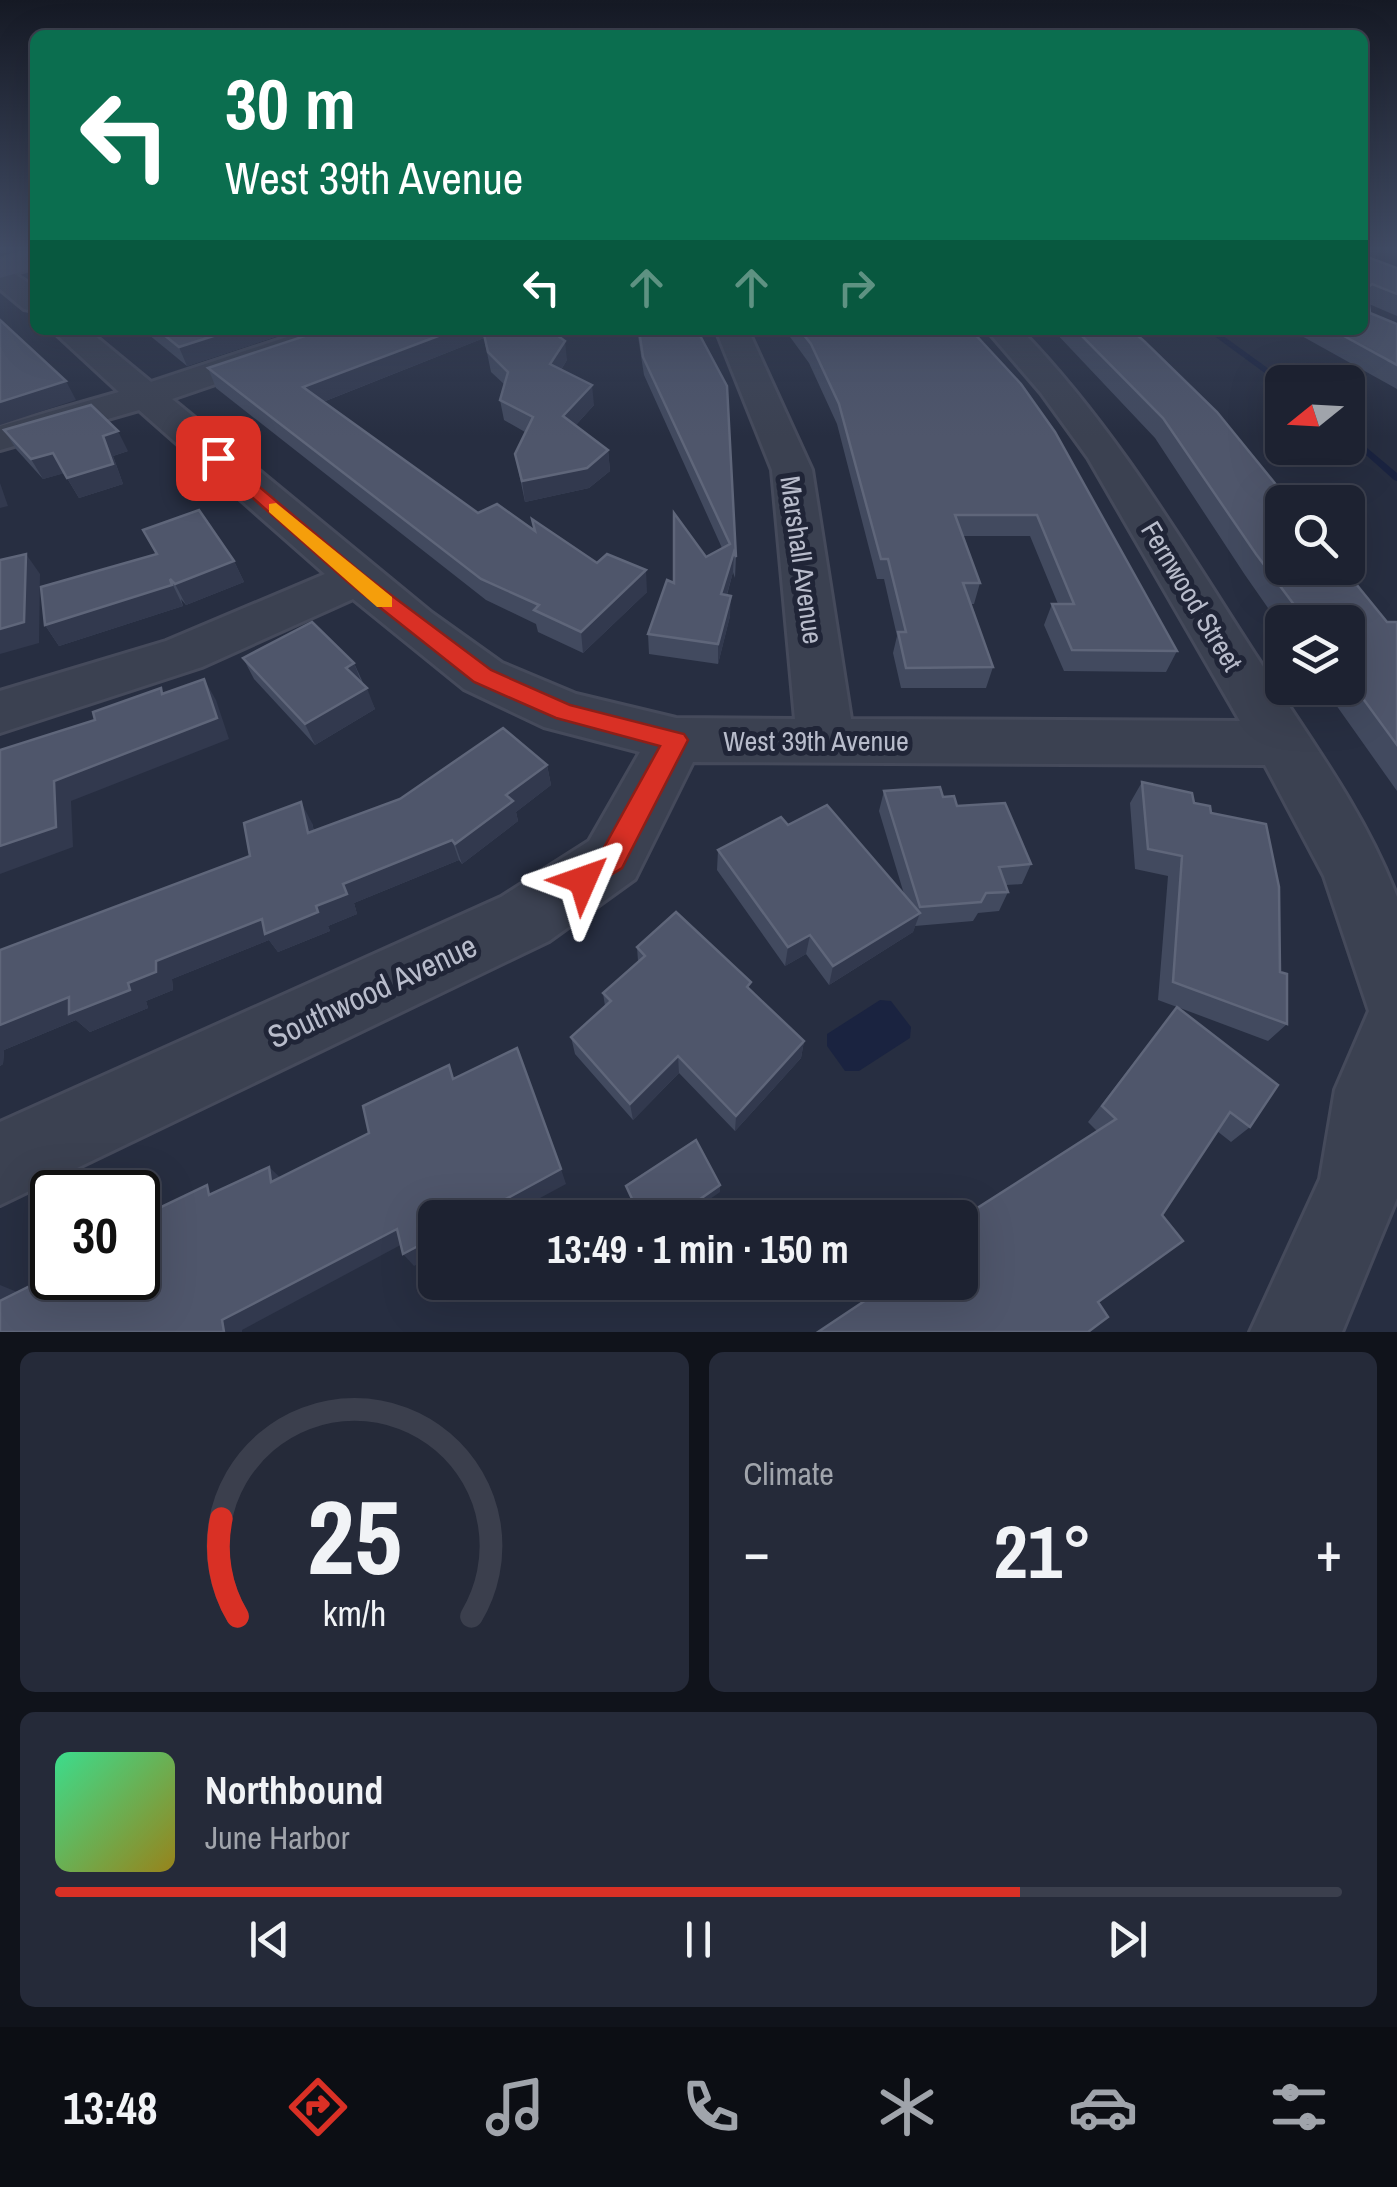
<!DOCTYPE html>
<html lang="en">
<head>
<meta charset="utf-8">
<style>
  body { margin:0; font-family:"Archivo Narrow",sans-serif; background:#252a39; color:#f1f3f6; height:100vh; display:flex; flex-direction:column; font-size:38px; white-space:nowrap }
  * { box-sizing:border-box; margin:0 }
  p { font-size:32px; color:#a0a4ab }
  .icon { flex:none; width:55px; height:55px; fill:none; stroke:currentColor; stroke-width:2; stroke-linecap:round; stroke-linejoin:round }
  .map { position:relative; height:1332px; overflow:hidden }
  .panel { display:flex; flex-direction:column; gap:20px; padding:20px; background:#10131b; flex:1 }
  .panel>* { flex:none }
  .guide { position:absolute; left:30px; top:30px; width:1338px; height:305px; border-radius:15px; box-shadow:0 10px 40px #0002,0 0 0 2px #3b3f4d; background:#0b6e4f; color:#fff; overflow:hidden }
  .needle { width:65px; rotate:252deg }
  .tools { position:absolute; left:1265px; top:365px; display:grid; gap:20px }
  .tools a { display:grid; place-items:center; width:100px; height:100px; border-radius:15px; background:#1d2231; box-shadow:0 10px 40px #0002,0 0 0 2px #3b3f4d; font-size:50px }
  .speed { position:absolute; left:30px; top:1170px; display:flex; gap:20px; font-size:50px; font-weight:700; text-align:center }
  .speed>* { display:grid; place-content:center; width:130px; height:130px; border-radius:50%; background:#1d2231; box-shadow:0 10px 40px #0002,0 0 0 2px #3b3f4d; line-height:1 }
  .speed .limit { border:5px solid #111; border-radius:15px; background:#fff; color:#111 }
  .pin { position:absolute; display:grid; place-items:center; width:85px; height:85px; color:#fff; margin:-42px; border-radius:20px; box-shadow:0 5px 15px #0006 }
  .me { position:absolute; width:110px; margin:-55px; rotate:47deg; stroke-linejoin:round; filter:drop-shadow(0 0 8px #0008) }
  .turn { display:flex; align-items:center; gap:35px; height:210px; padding:0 30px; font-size:45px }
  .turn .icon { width:130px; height:130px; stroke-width:2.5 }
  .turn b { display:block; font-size:70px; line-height:85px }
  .lanes { display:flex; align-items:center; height:95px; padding:0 30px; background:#0003; justify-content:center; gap:50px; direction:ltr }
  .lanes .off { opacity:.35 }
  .big { font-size:75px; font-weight:700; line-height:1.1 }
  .panel .tile { flex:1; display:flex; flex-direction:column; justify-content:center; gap:15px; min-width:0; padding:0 35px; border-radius:15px; background:#252a39 }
  .panel .dial { align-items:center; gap:0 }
  .dial svg { height:260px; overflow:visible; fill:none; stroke:#3b3f4d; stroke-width:7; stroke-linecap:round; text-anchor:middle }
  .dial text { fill:#f1f3f6; stroke:none }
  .song { display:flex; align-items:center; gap:30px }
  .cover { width:120px; height:120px; border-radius:15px; background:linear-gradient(135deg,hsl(150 70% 55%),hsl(50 70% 35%)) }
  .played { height:10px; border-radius:5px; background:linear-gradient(90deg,#d93025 75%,#3b3f4d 75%) }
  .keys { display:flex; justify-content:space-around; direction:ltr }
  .heat { display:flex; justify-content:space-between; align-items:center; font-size:55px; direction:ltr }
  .panel .tiles { flex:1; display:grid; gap:20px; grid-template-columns:1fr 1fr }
  .tile:last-child { grid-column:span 2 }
  .trip { position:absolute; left:418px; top:1200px; width:560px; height:100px; border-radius:15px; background:#1d2231; box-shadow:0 10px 40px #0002,0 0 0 2px #3b3f4d; font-weight:700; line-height:100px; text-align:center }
  .tab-bar { display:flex; height:160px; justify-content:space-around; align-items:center; background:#0c0e14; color:#a0a4ab }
  .tab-bar .icon { width:70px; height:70px }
  .tab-bar .selected { color:#d93025 }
  .tab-bar b { font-size:45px; color:#f1f3f6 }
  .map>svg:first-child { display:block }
</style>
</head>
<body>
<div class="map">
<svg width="1397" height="1332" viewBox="0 0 1397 1332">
  <rect width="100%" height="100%" fill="#272e41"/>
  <!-- water -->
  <polygon fill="#1a2340" points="880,1000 891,1001 911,1027 910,1038 859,1071 845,1071 827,1046 827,1034"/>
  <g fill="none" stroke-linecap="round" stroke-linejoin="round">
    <!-- stream -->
    <g fill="#1a2340" fill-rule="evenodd">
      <polygon points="1206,330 1215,330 1287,382 1280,384"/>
      <polygon points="1348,432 1397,473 1397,481 1394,480 1348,439"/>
    </g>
    <!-- minor casing -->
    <g stroke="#454a5b" stroke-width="6">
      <g id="minor">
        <polygon points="0,265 35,287 35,311 24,309 0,289"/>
        <path d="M52,330h36l63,52 157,-52h48l-4,7 -180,62 260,214 70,50 74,31 100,24 119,1 -23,-249 -56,-140h32l64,140 39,249 389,2 -152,-263 -47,-65 -54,-63h34c95,98 163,215 237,329 49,76 107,153 139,238v301l-55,134h-92l70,-153 15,-89 34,-79 -45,-135 -59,-111 -572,-3 -58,117 -86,62 -549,264v-83l501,-225 88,-56 51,-89 -96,-25 -80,-38 -111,-90 -151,68 -202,66v-42l166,-50 159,-67 -186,-164 -139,40v-24l119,-34z"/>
      </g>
    </g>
    <!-- secondary casing -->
    <g stroke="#454a5b" stroke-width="5">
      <polygon id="secondary" points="35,250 35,268 0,278 0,259"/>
    </g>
    <!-- minor -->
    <use href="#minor" fill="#3b4151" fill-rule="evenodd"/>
    <!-- secondary -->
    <use href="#secondary" fill="#4a4f64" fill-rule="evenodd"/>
  </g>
  <!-- wall -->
  <g fill="#424a5f">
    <polygon points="1362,249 1374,260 1397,268 1397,316 1369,304 1370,313 1397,324 1397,389 1291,330 1362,330"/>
    <polygon points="143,330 296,330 187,366"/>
    <polygon points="550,330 567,360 561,370 594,405 575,426 608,450 610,471 589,488 525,502 515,454 525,432 504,420 500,400 505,385 491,372 484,338 323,402 478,513 534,530 532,519 597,563 647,592 583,653 538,632 536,624 486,600 216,388 208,368"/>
    <polygon points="637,330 697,330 736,557 735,578 733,572 727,595 730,616 718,664 649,654 648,634 674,583 706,557 722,548 644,375"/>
    <polygon points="785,330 971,330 1177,651 1166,672 1064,671 1044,625 1052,604 1058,604 1030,536 962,536 980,583 974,604 970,604 993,667 986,688 901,688 893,653 897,636 884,579 877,579 837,424 809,363"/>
    <polygon points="1053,330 1131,330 1387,622 1397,622 1397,791 1324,688 1348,688 1348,622 1282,622 1282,628 1245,575 1155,438"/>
    <polygon points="4,430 128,451 113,456 123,484 79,498 64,473 43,479 16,449"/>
    <polygon points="143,530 234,561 244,582 186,605 181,599 183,606 59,646 45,625 156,554"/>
    <polygon points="243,658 354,663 375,709 315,745 254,679"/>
    <polygon points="547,765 551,785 516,812 518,821 462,864 459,860 354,903 357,914 328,926 330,931 278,952 269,940 172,979 173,990 146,1001 148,1008 90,1032 76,1020 4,1050 3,1064 0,1066 0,950 250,856 312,823 314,831"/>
    <polygon points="1142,782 1194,803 1211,813 1280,972 1287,1024 1268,1041 1180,1008 1250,1127 1231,1142 1217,1131 1098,1302 963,1236 960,1230 960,1224 968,1214 1097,1131 1088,1122 1177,1007 1158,1000 1168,876 1135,869 1130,803"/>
    <polygon points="884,791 943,797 1031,864 1022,884 1006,885 1008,892 999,911 978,913 973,921 915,926 913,932 829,985 806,954 785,966 717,870 718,850 788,825 904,894 879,811"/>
    <polygon points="637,947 751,990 804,1041 801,1058 735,1131 679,1073 633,1120 575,1054 571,1037 605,1006 603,993 638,961"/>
  </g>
  <!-- shaded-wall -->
  <g fill="#32394e">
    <polygon points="1362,249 1380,249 1373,262 1362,263"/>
    <polygon points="232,330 296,330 187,366 179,347"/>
    <polygon points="454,330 483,330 484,338 310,407 303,387"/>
    <polygon points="565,341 567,360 552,384 550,364"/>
    <polygon points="66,381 76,400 0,425 0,402"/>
    <polygon points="592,385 594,405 565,437 563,416"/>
    <polygon points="118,431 128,451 113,456 123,484 79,498 67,478 103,436"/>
    <polygon points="608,450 610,471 589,488 525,502 522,481"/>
    <polygon points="53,453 65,473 43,479 31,459"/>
    <polygon points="0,483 8,506 0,508"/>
    <polygon points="734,552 733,572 721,615 721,594"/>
    <polygon points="26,554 40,574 39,643 0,654 0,629"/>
    <polygon points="234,561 244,582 186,605 175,584"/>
    <polygon points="646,570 647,592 583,653 581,632"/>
    <polygon points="170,579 183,606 59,646 45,625"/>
    <polygon points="731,596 730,616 718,664 718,644"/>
    <polygon points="354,663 362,684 346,668"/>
    <polygon points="204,679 216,700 229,739 71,801 73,847 0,874 0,846 54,781"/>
    <polygon points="367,688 375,709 315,745 305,724"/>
    <polygon points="547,765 551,785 516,812 518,821 462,864 455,844 506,795"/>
    <polygon points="301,802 312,823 319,853 308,833"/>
    <polygon points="452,840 459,860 354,903 357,914 328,926 330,931 278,952 269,940 172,979 173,990 146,1001 148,1008 90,1032 76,1020 4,1050 3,1064 0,1066 0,1025 69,997 128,983 156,961 262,919 316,906 343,884"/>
    <polygon points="920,913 913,932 829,985 833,966"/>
    <polygon points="810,935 806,954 785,966 788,947"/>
    <polygon points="804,1041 801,1058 735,1131 736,1116"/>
    <polygon points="678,1056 679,1073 633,1120 630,1104"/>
    <polygon points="269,1167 284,1181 271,1182"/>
    <polygon points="561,1169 566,1184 503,1218 471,1218"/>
    <polygon points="720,1185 720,1192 683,1218 673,1218"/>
    <polygon points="397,1229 408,1241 242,1330 242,1332 224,1332 222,1320"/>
    <polygon points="435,1237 435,1255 414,1266 403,1254"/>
    <polygon points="0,1285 27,1296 0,1301"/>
  </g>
  <!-- building -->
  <g fill="#4f566b" stroke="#5f667a" stroke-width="2.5">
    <polygon points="1362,255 1397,268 1397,294 1372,284 1367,288 1370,313 1397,324 1397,365 1333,330 1362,330"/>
    <polygon points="0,320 66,381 0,402"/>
    <polygon points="158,330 232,330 179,347"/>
    <polygon points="323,330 454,330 303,387 478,513 497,504 535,531 532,519 597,563 607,554 646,570 581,632 534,610 539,605 481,579 208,368"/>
    <polygon points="483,330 550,330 565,341 550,364 592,385 563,416 608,450 587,468 522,481 515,454 533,417 500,400 508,372 488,352"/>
    <polygon points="639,330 697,330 727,386 736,557 734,552 721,594 731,596 718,644 648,634 667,580 674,583 674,513 706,557 730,544 643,357"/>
    <polygon points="800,330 971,330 1021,384 1055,432 1177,651 1072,650 1052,604 1074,604 1037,515 955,515 980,583 963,583 993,667 906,668 898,632 906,632 888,559 881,559 839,404 811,344"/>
    <polygon points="1076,330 1131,330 1144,341 1217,412 1290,502 1282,502 1282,568 1343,568 1387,622 1397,622 1397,745 1348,678 1348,622 1307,622 1256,554 1163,418"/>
    <polygon points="91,405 118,431 103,436 113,464 67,478 53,453 31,459 4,430"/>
    <polygon points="199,510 234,561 175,584 170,579 172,585 45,625 41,587 157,554 143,530"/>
    <polygon points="26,554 24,622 0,629 0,560"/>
    <polygon points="312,622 354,663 346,668 367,688 305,724 243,658"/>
    <polygon points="204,679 217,718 54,781 56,827 0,846 0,750 95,720 93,712 161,688 162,694"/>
    <polygon points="503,728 547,765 506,795 513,801 455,844 452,840 343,884 347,894 316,906 318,912 265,934 262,919 156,961 156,972 128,983 130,990 69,1014 69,997 0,1025 0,950 250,856 244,823 301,802 308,833 400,799"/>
    <polygon points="1142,782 1192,793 1194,803 1210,806 1211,813 1266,824 1279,887 1280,972 1287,974 1287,1024 1173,982 1182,856 1148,849"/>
    <polygon points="940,787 943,797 954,796 957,806 1005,803 1031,864 999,867 1008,892 986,893 981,902 920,907 884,791"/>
    <polygon points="827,805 920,913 833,966 810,935 788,947 718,850 781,817 788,825"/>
    <polygon points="676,912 751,982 747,987 804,1041 736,1116 678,1056 630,1104 571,1037 611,1001 603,993 645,956 637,947"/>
    <polygon points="1177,1007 1278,1085 1250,1127 1230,1112 1162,1215 1183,1241 1098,1302 1108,1317 1088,1332 818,1332 893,1282 960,1282 960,1238 976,1227 968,1214 1116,1119 1102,1106"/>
    <polygon points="517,1048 561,1169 471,1218 435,1218 435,1237 403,1254 397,1229 222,1320 224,1332 0,1332 0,1301 52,1275 52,1278 138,1278 138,1218 207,1185 209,1195 269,1167 271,1182 369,1133 363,1106 449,1065 453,1079"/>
    <polygon points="696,1140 720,1185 673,1218 641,1218 626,1186"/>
  </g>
  <!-- sky -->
  <linearGradient id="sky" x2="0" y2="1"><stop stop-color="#151924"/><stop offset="0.57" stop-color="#414c65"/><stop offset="1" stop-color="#414c65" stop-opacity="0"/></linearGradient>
  <rect width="1397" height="436" fill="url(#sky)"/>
  <!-- route -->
  <polygon fill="#d93025" stroke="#8d1f18" stroke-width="2.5" points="218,452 363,574 491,670 570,705 684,734 688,740 622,868 583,892 573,888 569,880 573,871 602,851 660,746 556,718 474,682 349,583 211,461 209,458"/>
  <!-- slow -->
  <polygon fill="#f59e0b" points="276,503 392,597 392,607 377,607 269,512 269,504"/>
  <g text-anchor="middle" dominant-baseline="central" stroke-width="10" stroke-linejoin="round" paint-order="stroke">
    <!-- street labels -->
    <g font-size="28" fill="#b8bccb" stroke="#202537">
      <text transform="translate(802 560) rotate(82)">Marshall Avenue</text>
      <text transform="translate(1192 596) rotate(59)">Fernwood Street</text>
      <text x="816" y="741">West 39th Avenue</text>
    </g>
    <!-- near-street labels -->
    <g font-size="32" fill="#b8bccb" stroke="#202537">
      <text transform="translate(372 991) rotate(-25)">Southwood Avenue</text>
    </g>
  </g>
</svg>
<div class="tools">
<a><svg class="needle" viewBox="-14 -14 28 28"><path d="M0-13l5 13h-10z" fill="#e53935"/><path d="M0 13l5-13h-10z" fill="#a0a4ab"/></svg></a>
<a><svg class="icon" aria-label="search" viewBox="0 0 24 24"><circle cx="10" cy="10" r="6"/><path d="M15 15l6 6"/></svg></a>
<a><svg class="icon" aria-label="layers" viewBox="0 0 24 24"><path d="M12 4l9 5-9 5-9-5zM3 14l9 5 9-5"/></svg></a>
</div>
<div class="speed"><div class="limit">30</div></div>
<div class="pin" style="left:218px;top:458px;background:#d93025"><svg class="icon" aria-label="arrive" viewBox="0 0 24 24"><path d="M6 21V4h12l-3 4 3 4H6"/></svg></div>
<svg class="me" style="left:583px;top:880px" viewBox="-20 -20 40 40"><path d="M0-17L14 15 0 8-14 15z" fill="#d93025" stroke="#fff" stroke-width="4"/></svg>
<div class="trip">13:49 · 1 min · 150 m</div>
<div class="guide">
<div class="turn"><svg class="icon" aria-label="left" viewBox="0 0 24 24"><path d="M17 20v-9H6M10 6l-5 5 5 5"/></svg><div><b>30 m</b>West 39th Avenue</div></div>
<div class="lanes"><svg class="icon" aria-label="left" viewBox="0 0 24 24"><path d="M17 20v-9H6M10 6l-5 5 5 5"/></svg><svg class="icon off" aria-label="ahead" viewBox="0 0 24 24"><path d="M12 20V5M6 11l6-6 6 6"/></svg><svg class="icon off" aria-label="ahead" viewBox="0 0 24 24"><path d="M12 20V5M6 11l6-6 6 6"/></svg><svg class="icon off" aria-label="right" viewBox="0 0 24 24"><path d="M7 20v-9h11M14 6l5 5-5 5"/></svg></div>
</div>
</div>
<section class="panel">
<div class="tiles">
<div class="tile dial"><svg viewBox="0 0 100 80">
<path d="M14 69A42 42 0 1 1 86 69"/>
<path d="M14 69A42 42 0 0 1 9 39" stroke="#d93025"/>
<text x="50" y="56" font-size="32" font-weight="700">25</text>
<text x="50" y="72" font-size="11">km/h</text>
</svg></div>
<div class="tile"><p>Climate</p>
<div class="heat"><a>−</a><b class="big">21°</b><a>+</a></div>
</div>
<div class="tile">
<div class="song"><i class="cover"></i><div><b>Northbound</b><p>June Harbor</p></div></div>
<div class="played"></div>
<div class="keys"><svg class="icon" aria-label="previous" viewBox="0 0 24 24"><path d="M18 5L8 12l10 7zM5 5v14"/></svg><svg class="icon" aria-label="pause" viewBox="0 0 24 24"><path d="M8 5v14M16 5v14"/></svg><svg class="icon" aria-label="next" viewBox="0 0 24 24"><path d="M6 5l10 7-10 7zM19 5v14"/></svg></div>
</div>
</div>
</section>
<nav class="tab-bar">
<b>13:48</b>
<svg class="icon selected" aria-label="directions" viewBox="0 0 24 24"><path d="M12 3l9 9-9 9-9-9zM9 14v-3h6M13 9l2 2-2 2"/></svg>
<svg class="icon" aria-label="music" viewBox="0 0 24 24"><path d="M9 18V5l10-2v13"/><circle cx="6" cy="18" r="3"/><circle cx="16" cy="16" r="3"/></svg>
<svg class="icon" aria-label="phone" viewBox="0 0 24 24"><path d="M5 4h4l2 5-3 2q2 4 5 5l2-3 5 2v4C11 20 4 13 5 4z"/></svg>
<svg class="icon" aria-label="climate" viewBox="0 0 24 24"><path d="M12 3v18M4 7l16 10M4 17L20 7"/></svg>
<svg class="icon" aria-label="car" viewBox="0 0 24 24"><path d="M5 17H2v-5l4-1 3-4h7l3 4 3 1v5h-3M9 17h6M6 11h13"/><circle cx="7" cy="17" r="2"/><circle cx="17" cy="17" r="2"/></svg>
<svg class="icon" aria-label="filters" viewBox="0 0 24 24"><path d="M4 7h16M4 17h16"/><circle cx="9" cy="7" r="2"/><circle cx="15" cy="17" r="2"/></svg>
</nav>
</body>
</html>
